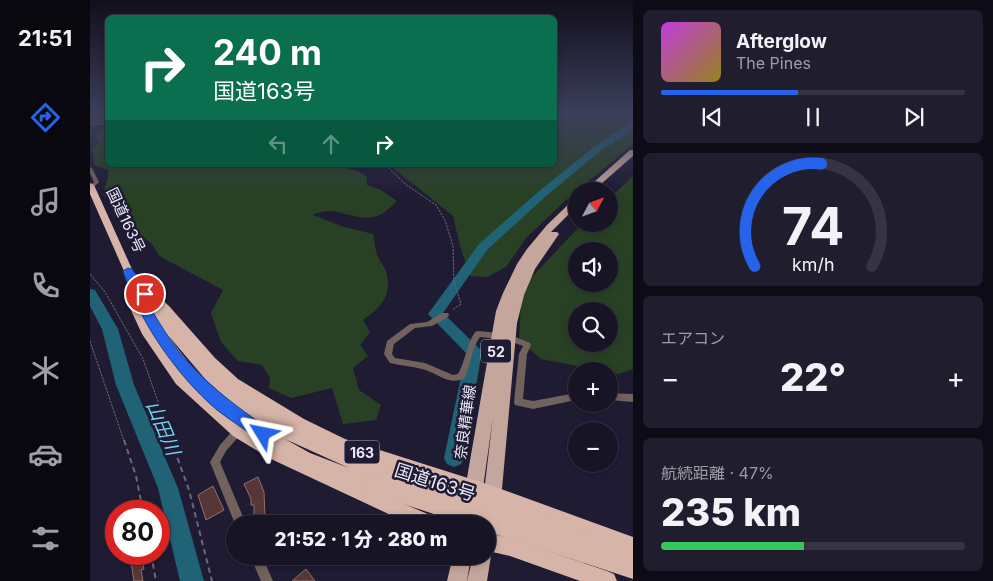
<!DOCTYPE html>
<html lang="ja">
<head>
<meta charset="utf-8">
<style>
  body { margin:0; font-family:Inter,"Noto Sans JP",sans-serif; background:#201d2e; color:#f1f3f6; height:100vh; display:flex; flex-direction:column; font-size:19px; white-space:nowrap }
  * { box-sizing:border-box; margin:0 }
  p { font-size:16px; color:#9e9ea7 }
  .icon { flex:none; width:28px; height:28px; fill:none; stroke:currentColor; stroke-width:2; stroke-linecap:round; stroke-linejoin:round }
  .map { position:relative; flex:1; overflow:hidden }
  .drawer { display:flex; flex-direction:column; gap:10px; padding:10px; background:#0d0b15; width:360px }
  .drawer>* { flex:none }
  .hud { position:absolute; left:15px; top:15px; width:452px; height:152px; border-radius:8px; box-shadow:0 2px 8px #0003,0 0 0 1px #363343; background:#0b6e4f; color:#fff; overflow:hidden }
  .needle { width:32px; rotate:49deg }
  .fabs { position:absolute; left:478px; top:182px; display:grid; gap:10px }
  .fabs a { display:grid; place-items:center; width:50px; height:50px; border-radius:50%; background:#171426; box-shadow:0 2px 8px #0003,0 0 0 1px #363343; font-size:25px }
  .speed { position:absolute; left:15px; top:500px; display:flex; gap:10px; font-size:25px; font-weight:700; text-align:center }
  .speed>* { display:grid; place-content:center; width:65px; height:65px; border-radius:50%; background:#171426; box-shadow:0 2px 8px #0003,0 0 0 1px #363343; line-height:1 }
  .speed .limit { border:8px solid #d22; background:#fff; color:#111 }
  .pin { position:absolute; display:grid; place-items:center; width:42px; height:42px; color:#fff; margin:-21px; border:2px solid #fff; border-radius:50%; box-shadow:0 1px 5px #0007 }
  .me { position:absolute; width:55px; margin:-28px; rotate:305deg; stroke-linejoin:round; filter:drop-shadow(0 0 4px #0008) }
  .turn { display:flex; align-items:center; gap:18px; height:105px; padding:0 25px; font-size:22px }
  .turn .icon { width:65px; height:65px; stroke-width:2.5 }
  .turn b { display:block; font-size:35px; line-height:42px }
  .lanes { display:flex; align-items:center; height:48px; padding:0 25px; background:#0003; justify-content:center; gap:25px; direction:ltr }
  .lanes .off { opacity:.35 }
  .big { font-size:38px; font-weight:800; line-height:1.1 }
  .drawer .tile { flex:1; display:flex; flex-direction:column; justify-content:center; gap:8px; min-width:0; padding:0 18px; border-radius:8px; background:#201d2e }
  .drawer .dial { align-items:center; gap:0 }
  .dial svg { height:130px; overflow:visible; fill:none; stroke:#363343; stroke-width:7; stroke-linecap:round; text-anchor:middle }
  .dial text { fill:#f1f3f6; stroke:none }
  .song { display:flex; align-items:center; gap:15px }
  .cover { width:60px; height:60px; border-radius:8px; background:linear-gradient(135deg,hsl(290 70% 55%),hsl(50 70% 35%)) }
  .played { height:5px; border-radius:2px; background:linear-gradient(90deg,#2563eb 45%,#363343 45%) }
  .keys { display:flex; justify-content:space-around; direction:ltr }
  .heat { display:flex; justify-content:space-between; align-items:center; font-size:28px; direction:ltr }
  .charge { height:8px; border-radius:4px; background:linear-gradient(90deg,#34c759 47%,#363343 0) }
  .trip { position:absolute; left:136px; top:515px; width:270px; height:50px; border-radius:25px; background:#171426; box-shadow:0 2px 8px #0003,0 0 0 1px #363343; font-weight:800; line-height:50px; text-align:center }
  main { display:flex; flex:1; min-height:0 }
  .tabs { display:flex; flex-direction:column; width:90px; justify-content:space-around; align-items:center; background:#09080f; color:#9e9ea7 }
  .tabs .icon { width:35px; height:35px }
  .tabs .selected { color:#2563eb }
  .tabs b { font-size:22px; color:#f1f3f6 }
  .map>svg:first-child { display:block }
</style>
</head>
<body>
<main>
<nav class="tabs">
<b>21:51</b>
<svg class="icon selected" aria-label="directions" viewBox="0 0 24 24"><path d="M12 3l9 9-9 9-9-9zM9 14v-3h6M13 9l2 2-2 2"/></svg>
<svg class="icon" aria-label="music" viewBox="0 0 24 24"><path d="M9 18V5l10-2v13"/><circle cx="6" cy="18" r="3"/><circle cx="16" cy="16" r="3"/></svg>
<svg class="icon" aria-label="phone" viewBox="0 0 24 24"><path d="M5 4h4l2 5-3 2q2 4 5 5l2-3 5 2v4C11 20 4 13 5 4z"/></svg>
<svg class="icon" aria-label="climate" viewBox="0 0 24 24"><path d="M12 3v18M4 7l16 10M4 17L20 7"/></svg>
<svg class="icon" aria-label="car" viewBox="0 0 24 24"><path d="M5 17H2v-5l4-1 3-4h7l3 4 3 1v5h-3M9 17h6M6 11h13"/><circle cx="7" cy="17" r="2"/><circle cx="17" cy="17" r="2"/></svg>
<svg class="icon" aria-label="filters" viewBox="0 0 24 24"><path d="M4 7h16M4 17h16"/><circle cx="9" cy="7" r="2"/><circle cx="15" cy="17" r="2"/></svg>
</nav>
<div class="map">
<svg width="543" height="581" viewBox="0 0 543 581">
  <rect width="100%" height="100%" fill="#1f1b33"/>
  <!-- green -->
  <g fill="#284124" fill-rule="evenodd">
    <polygon points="465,114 510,114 543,122 543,144 474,202 437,237 416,267 397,277 380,276 370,246 363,216 302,167 303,165 465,165"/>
    <path d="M17,126l1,39h227l23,6 9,6v8l14,5 16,11c-6,6 -14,14 -23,16 -22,5 -38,-14 -61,-2l28,11 32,8c2,8 2,17 5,23 2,5 6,9 8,14 7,25 -5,36 -23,49l7,12 -10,13 8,11 -15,12 6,22 22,15 -5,15 -33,4 -11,-36 -41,10 -22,-10 1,-10 -8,-13 -24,-4 -17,-19 -10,-29 12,-23 -64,-34 -7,-12 -20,-16 -9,-16 -20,-17 5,-18v-7l-13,-5 -3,-16 6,-6 -3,-9z"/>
    <path d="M543,176v193l-14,5 -78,-15 -22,-19 2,-40 7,-19 54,-57h27v-25zM486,251h33v33h-33zM486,311h33v33h-33z"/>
  </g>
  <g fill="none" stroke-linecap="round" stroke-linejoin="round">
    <!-- river -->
    <g fill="#206377" fill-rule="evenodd">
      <polygon points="540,124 543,124 543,130 510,151 456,196 397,250 353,313 392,351 374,458 371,464 364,467 357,464 354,458 376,353 338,314 389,244 448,192 504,147"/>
      <polygon points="0,289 5,290 28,329 44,385 88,488 114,581 90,581 68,488 26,385 12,329 0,306"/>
    </g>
  </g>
  <!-- building -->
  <g fill="#573735" stroke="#936f6d">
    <polygon points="0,114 7,114 9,117 18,116 18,119 13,124 0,124"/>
    <polygon points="168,477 174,492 175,517 164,519 164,505 161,505 161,499 154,484"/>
    <polygon points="123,486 134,510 116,520 108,495"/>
    <polygon points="46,554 51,554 54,569 51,570 53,581 44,581 40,557"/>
    <polygon points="216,569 225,581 202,581"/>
  </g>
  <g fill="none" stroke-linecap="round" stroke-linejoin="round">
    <!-- path-far1 -->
    <g stroke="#6b687d" stroke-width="1" stroke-dasharray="2.5 1" stroke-linecap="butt">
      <polyline points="510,114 543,121"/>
      <polyline points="296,165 315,184 346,205 355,220 363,246 364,282 371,304 362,310"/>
      <polyline points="0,274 15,292 53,359 82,441"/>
      <polyline points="0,341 34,441"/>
    </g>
    <!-- path -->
    <g stroke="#6b687d" stroke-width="2" stroke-dasharray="5.5 4" stroke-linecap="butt">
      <polyline points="34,440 46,476 53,511"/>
      <polyline points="81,440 99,490 122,581"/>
      <polyline points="61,554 66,581"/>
    </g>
    <!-- minor -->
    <g fill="#71625d" fill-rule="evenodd">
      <polygon points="0,167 2,168 9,182 1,190 0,189 0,186 4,182 0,173"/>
      <path d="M352,313h6l1,2 -1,2 -16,9 -17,2 -21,16 -2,10 3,4 30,5 28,12 5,-1c8,-14 8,-29 17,-42l3,-1 30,3 22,9 1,2 -4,9 -4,45 10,2 43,-8v7l-43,9 -18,-4 -1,-3 5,-48 4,-8 -16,-6 -27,-3c-9,12 -9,29 -16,42 -19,6 -25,-6 -42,-10 -10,-3 -21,-3 -32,-6l-6,-9 3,-13 23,-17 17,-2z"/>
      <polygon points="519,393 543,394 543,402 519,400"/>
      <polygon points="148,427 151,428 153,431 151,434 136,451 130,462 156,524 145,524 120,462 130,445 145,428"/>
      <polygon points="160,556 172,556 183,581 171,581"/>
    </g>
    <!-- primary -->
    <g fill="#c5a69c" fill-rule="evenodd">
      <polygon points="540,150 543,150 543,156 503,191 494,191"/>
      <polygon points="486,199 486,207 461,232 467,232 469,234 445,269 434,295 427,323 411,500 408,506 402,508 396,506 393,500 403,417 392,495 389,501 383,503 377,501 374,495 406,311 413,293 427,264 437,249 457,225 483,200"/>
      <polygon points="398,549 401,556 397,581 377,581 383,556 398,556"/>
      <polygon points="363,556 381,556 377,581 357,581"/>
    </g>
    <!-- trunk -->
    <g fill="#d6b4a8" fill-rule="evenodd">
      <path d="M0,183l4,2 42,93 4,1 29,27 46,52 23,21 66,40 41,20 148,47 140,51v42l-55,-18 -2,-7 3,-7 -4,-7 2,-5 -84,-33 -112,-37 3,6 -2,5 -5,2 2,6 -5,7 63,27 3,6h-30l-139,-65 -38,-23 -57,-52 -34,-50 -12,-26v-6l3,-3 -9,-28 -34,-77zM51,292l10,10 -3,2zM77,334l39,46 30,27c-27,-19 -50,-46 -69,-73zM195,439l64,29 -39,-15z"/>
      <polygon points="398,533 420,538 517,571 524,574 527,581 490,581 420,556 398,551"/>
    </g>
    <!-- trunk-bridge -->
    <g stroke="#d6b4a8" stroke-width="18">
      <polyline points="286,471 494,540"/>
      <polyline points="281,484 495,554"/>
    </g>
  </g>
  <!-- sky -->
  <linearGradient id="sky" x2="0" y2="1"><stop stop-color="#110f1c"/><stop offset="0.58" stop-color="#3c3f5b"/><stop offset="1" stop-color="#3c3f5b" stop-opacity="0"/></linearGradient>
  <rect width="543" height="195" fill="url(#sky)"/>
  <!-- route -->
  <path fill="#2563eb" stroke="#184099" d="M38,268l4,1 19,25 -2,2 -6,1c12,18 23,38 36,55 26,31 56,54 90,77l2,5 -2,5 -6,2 -5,-2c-14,-10 -28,-19 -41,-29 -40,-34 -78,-89 -94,-139z"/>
  <g text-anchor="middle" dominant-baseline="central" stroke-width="5" stroke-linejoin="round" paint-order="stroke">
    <!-- shield labels -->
    <g fill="#1f1b33" stroke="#aeacbf" stroke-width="1">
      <rect x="391" y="339.5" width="30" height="23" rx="4"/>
      <rect x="254.5" y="440.5" width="35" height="23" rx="4"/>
    </g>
    <g font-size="14" font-weight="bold" fill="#ebeafb">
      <text x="406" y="351">52</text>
      <text x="272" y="452">163</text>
    </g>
    <!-- street labels -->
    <g font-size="15" fill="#ebeafb" stroke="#1f1b33">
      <text transform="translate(36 220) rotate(65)">国道163号</text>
      <text transform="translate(375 422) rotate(-82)">奈良精華線</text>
    </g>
    <!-- near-street labels -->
    <g font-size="18" fill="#ebeafb" stroke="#1f1b33">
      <text transform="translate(345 482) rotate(18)">国道163号</text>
    </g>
    <!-- near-water labels -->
    <g font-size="19" font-style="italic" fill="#6fd1f2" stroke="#1f1b33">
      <text transform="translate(73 428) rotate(67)">山田川</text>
    </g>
  </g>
</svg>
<div class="fabs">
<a><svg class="needle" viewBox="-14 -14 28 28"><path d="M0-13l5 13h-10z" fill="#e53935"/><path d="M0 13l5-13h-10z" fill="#9e9ea7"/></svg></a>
<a><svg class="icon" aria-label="sound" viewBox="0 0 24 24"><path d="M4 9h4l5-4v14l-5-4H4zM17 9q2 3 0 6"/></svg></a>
<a><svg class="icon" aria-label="search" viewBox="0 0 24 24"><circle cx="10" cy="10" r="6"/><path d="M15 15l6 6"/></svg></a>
<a>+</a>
<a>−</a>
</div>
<div class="speed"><div class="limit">80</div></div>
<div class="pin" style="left:55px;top:294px;background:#d93025"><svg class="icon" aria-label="arrive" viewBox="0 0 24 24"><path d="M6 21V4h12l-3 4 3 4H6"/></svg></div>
<svg class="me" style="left:173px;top:434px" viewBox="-20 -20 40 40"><path d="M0-17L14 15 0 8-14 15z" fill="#2563eb" stroke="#fff" stroke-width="4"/></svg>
<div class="trip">21:52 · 1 分 · 280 m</div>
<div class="hud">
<div class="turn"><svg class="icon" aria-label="right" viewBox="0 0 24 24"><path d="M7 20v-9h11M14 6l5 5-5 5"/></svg><div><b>240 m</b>国道163号</div></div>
<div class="lanes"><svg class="icon off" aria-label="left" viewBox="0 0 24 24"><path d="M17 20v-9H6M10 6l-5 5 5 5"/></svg><svg class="icon off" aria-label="ahead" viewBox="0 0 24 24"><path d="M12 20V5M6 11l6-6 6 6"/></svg><svg class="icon" aria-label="right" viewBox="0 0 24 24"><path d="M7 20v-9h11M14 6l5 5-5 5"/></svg></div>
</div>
</div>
<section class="drawer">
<div class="tile">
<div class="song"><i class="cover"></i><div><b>Afterglow</b><p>The Pines</p></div></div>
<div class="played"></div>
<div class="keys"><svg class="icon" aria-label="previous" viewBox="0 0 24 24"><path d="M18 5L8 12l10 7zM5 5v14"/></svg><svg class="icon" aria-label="pause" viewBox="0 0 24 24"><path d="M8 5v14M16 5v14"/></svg><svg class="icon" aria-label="next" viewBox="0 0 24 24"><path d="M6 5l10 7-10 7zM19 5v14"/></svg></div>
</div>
<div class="tile dial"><svg viewBox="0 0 100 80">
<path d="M14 69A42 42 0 1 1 86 69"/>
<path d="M14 69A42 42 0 0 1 55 6" stroke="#2563eb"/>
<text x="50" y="56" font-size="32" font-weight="700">74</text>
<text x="50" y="72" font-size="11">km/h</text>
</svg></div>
<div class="tile"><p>エアコン</p>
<div class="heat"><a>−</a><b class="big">22°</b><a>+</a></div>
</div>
<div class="tile"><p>航続距離 · 47%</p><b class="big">235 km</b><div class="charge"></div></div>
</section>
</main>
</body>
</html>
